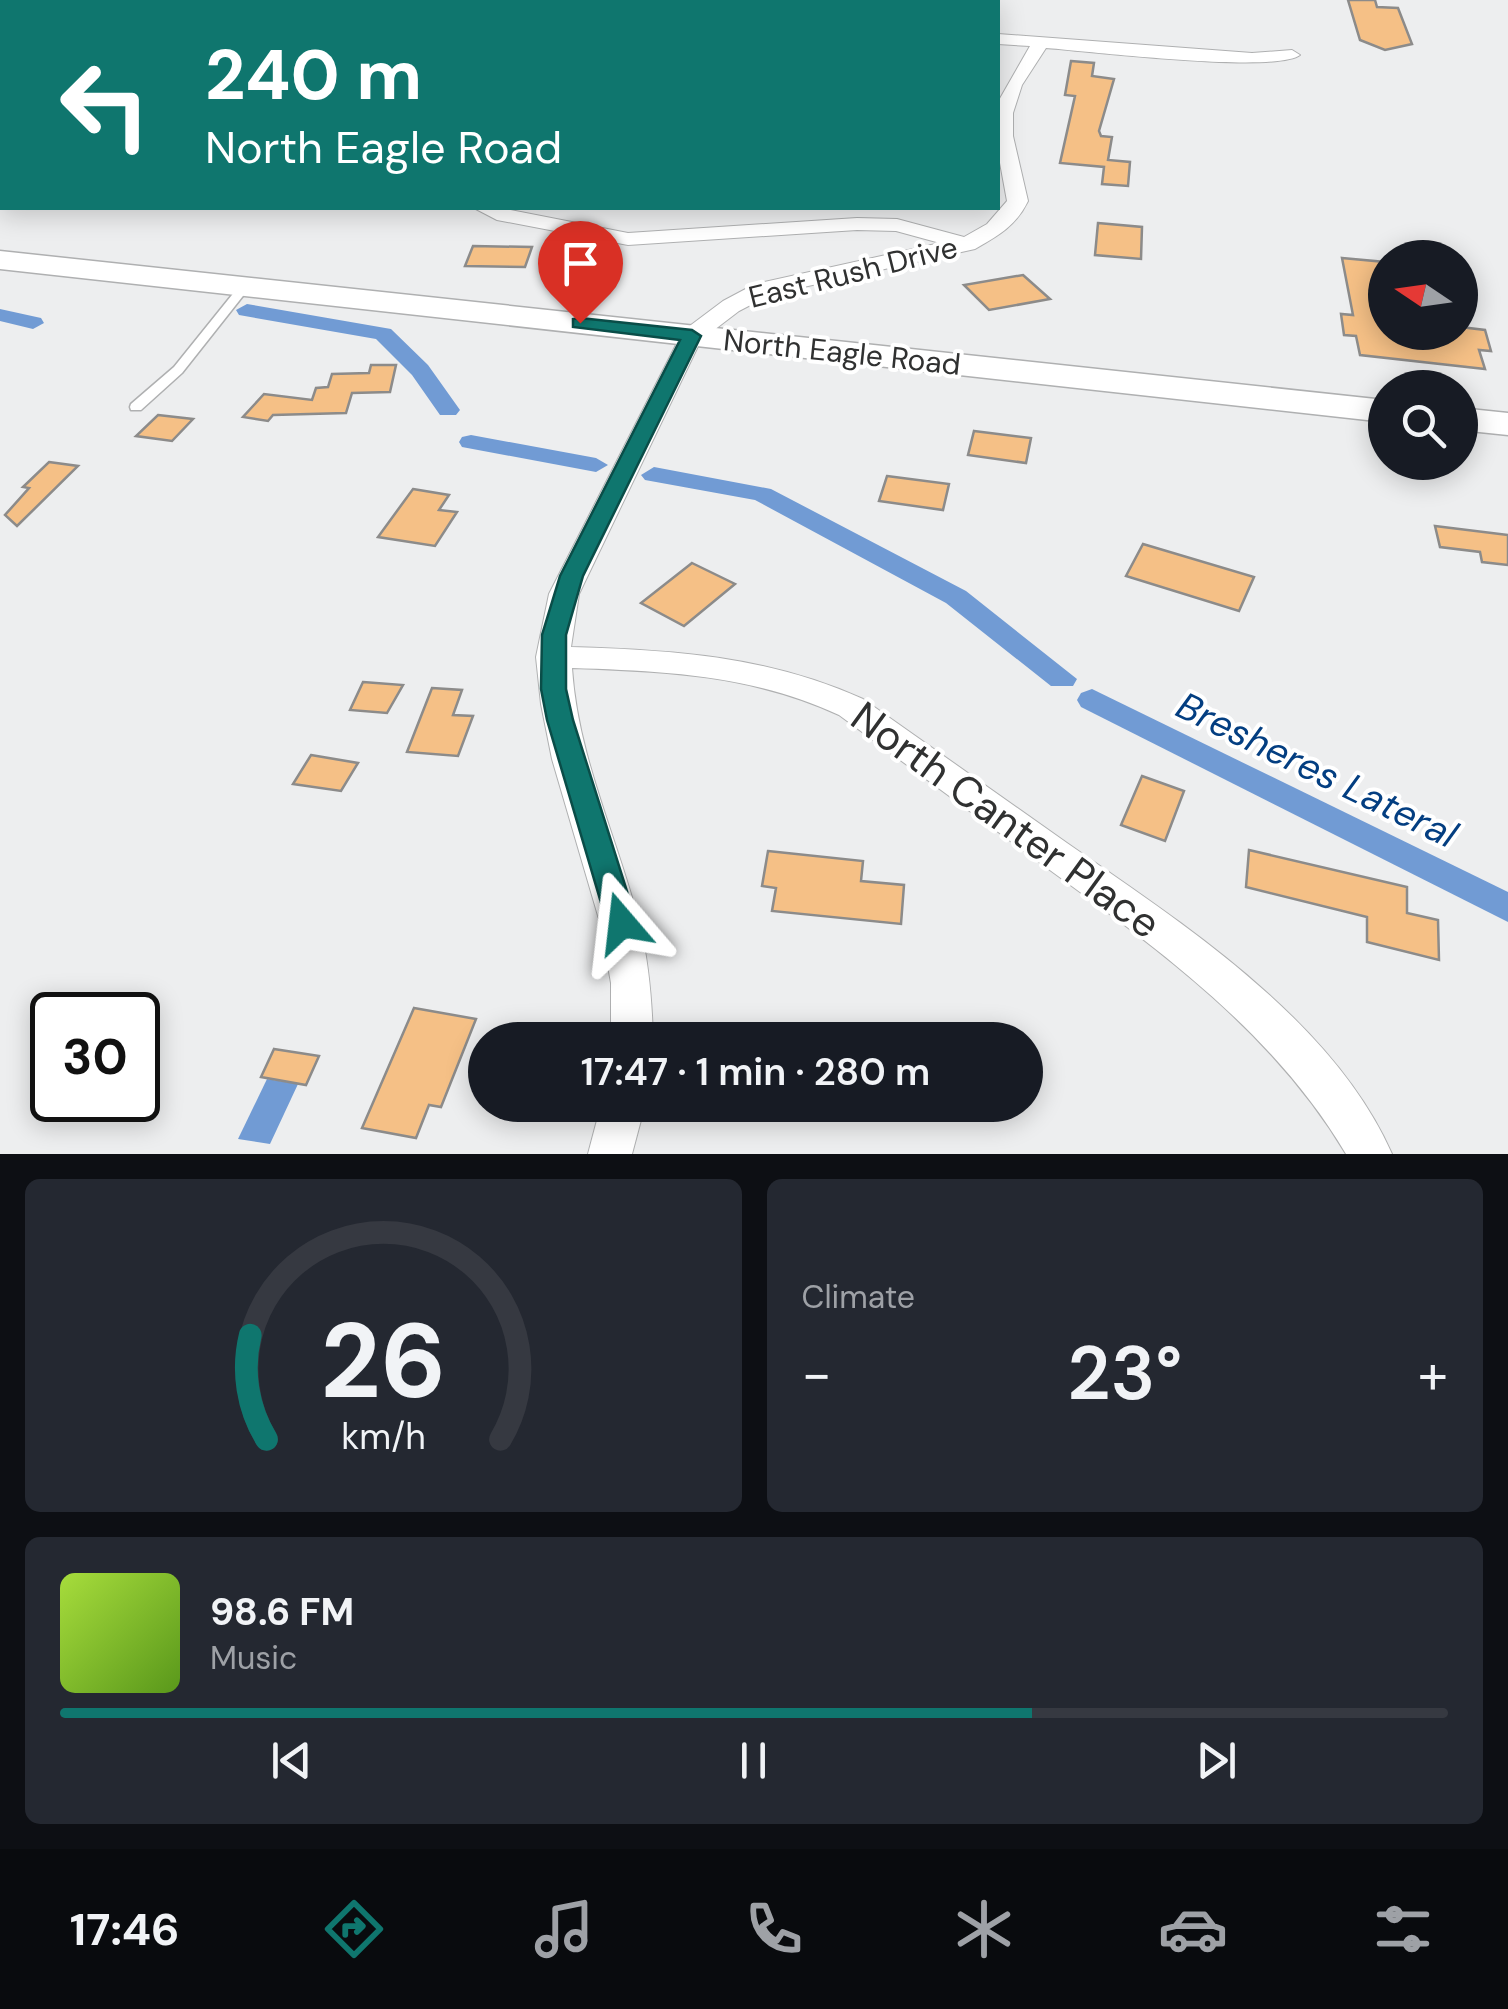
<!DOCTYPE html>
<html lang="en">
<head>
<meta charset="utf-8">
<style>
  body { margin:0; font-family:"DM Sans",sans-serif; background:#242831; color:#f1f3f6; height:100vh; display:flex; flex-direction:column; font-size:38px; white-space:nowrap }
  * { box-sizing:border-box; margin:0 }
  p { font-size:32px; color:#9ea1a6 }
  .icon { flex:none; width:55px; height:55px; fill:none; stroke:currentColor; stroke-width:2; stroke-linecap:round; stroke-linejoin:round }
  .map { position:relative; height:1154px; overflow:hidden }
  .details { display:flex; flex-direction:column; gap:25px; padding:25px; background:#0d0f14; flex:1 }
  .details>* { flex:none }
  .top-card { position:absolute; left:0px; top:0px; width:1000px; height:210px; box-shadow:0 5px 25px #0003; background:#0f766e; color:#fff; overflow:hidden }
  .needle { width:65px; rotate:283deg }
  .fabs { position:absolute; left:1368px; top:240px; display:grid; gap:20px }
  .fabs a { display:grid; place-items:center; width:110px; height:110px; border-radius:50%; background:#171b24; box-shadow:0 5px 25px #0003; font-size:50px }
  .speed { position:absolute; left:30px; top:992px; display:flex; gap:20px; font-size:50px; font-weight:700; text-align:center }
  .speed>* { display:grid; place-content:center; width:130px; height:130px; border-radius:50%; background:#171b24; box-shadow:0 5px 25px #0003; line-height:1 }
  .speed .limit { border:5px solid #111; border-radius:15px; background:#fff; color:#111 }
  .pin { position:absolute; display:grid; place-items:center; width:85px; height:85px; color:#fff; margin:-102px -42px; border-radius:50% 50% 50% 0; rotate:-45deg; box-shadow:0 0 10px #0007 }
  .pin .icon { rotate:45deg }
  .me { position:absolute; width:110px; margin:-55px; rotate:343deg; stroke-linejoin:round; filter:drop-shadow(0 0 8px #0008) }
  .turn { display:flex; align-items:center; gap:35px; height:210px; padding:0 40px; font-size:45px }
  .turn .icon { width:130px; height:130px; stroke-width:2.5 }
  .turn b { display:block; font-size:70px; line-height:85px }
  .big { font-size:75px; font-weight:600; line-height:1.1 }
  .details .card { flex:1; display:flex; flex-direction:column; justify-content:center; gap:15px; min-width:0; padding:0 35px; border-radius:15px; background:#242831 }
  .details .dial { align-items:center; gap:0 }
  .dial svg { height:260px; overflow:visible; fill:none; stroke:#363941; stroke-width:7; stroke-linecap:round; text-anchor:middle }
  .dial text { fill:#f1f3f6; stroke:none }
  .song { display:flex; align-items:center; gap:30px }
  .cover { width:120px; height:120px; border-radius:15px; background:linear-gradient(135deg,hsl(80 70% 55%),hsl(90 70% 35%)) }
  .played { height:10px; border-radius:5px; background:linear-gradient(90deg,#0f766e 70%,#363941 70%) }
  .keys { display:flex; justify-content:space-around; direction:ltr }
  .heat { display:flex; justify-content:space-between; align-items:center; font-size:55px; direction:ltr }
  .details .tiles { flex:1; display:grid; gap:25px; grid-template-columns:1fr 1fr }
  .card:last-child { grid-column:span 2 }
  .trip { position:absolute; left:468px; top:1022px; width:575px; height:100px; border-radius:50px; background:#171b24; box-shadow:0 5px 25px #0003; font-weight:600; line-height:100px; text-align:center }
  .menu { display:flex; height:160px; justify-content:space-around; align-items:center; background:#090b0e; color:#9ea1a6 }
  .menu .icon { width:70px; height:70px }
  .menu .on { color:#0f766e }
  .menu b { font-size:45px; color:#f1f3f6 }
  .map>svg:first-child { display:block }
</style>
</head>
<body>
<div class="map">
<svg width="1508" height="1154" viewBox="0 0 1508 1154">
  <rect width="100%" height="100%" fill="#edeeef"/>
  <!-- water -->
  <polygon fill="#719bd4" points="267,1079 298,1084 270,1144 238,1139"/>
  <g fill="none" stroke-linecap="round" stroke-linejoin="round">
    <!-- canal -->
    <g fill="#719bd4" fill-rule="evenodd">
      <polygon points="1,0 17,0 2,5"/>
      <polygon points="247,304 391,329 428,365 460,410 456,415 440,415 412,375 376,339 239,315 236,310"/>
      <polygon points="0,309 41,318 44,323 33,329 0,321"/>
      <polygon points="471,435 596,458 608,465 596,472 462,447 459,442 462,437"/>
      <polygon points="654,467 771,489 966,591 1077,679 1073,686 1051,686 946,603 755,500 645,480 641,475"/>
      <polygon points="1092,689 1508,892 1508,922 1081,707 1077,700 1081,693"/>
    </g>
  </g>
  <!-- building -->
  <g fill="#f5c086" stroke="#8c8b8a" stroke-width="2.5">
    <polygon points="1348,0 1375,0 1377,7 1398,8 1412,44 1385,50 1360,40"/>
    <polygon points="1071,61 1094,63 1092,76 1114,79 1099,131 1101,136 1112,137 1108,160 1130,162 1128,186 1102,184 1104,167 1060,163 1075,96 1065,95"/>
    <polygon points="1098,223 1142,227 1141,259 1095,255"/>
    <polygon points="473,246 532,247 525,267 465,266"/>
    <polygon points="1342,258 1385,262 1385,332 1460,332 1460,327 1485,330 1491,351 1479,350 1485,369 1360,355 1356,336 1344,335 1341,314 1353,315"/>
    <polygon points="1023,275 1050,299 989,310 964,285"/>
    <polygon points="371,365 396,365 390,392 352,393 346,413 273,415 268,421 243,417 264,394 312,400 316,388 328,387 332,374 369,373"/>
    <polygon points="158,415 193,419 172,441 136,436"/>
    <polygon points="974,431 1031,438 1026,463 968,455"/>
    <polygon points="49,462 78,466 17,526 5,515 29,488 23,487"/>
    <polygon points="887,476 949,484 943,510 879,501"/>
    <polygon points="413,489 449,495 439,510 457,512 435,546 378,537"/>
    <polygon points="1435,526 1508,535 1508,565 1482,562 1480,552 1440,547"/>
    <polygon points="1143,544 1254,577 1239,611 1126,576"/>
    <polygon points="692,563 735,584 684,626 641,603"/>
    <polygon points="363,682 403,685 387,713 350,710"/>
    <polygon points="432,688 462,690 453,715 473,716 458,756 407,752"/>
    <polygon points="311,755 358,763 341,791 293,784"/>
    <polygon points="1142,776 1184,791 1165,841 1121,825"/>
    <polygon points="1249,850 1407,887 1407,913 1438,920 1439,960 1367,942 1367,917 1246,887"/>
    <polygon points="768,851 863,861 861,881 904,885 901,924 772,911 776,888 762,886"/>
    <polygon points="414,1008 476,1019 441,1107 429,1105 416,1138 362,1128"/>
    <polygon points="274,1049 319,1056 306,1085 261,1077"/>
  </g>
  <g fill="none" stroke-linecap="round" stroke-linejoin="round">
    <!-- lane casing -->
    <g stroke="#afb0b1" stroke-width="3">
      <polygon id="lane" points="244,284 250,287 182,373 141,410 131,410 130,407 131,404 174,367 240,285"/>
    </g>
    <!-- street casing -->
    <g stroke="#afb0b1" stroke-width="2">
      <g id="street">
        <path d="M998,34l254,19 40,-3 8,5c-25,19 -212,-4 -254,-7l-24,37 -9,28v23l15,65c-12,25 -30,35 -53,48l-203,45 -33,17 -38,29 -122,254 -8,53c102,3 197,9 292,52 68,48 136,96 204,144 116,81 266,177 325,311h-46c-73,-123 -189,-206 -303,-289 -68,-50 -136,-100 -204,-150 -86,-40 -174,-44 -267,-47 6,91 46,171 68,258 9,38 12,75 13,114h-42v-57l-10,-57 -49,-167 -11,-55 -5,-47 13,-63 134,-263 40,-30 32,-17 185,-41 -44,-12 -39,-1 -229,15 -131,-25 -23,-12h26l128,25 229,-15 40,1 67,18 23,-13 20,-23 -9,-49v-50l32,-56 -32,-2z"/>
        <polygon points="2,150 2,163 0,164 0,151"/>
        <polygon points="601,1105 645,1105 632,1154 588,1154"/>
      </g>
    </g>
    <!-- secondary casing -->
    <g stroke="#afb0b1" stroke-width="3">
      <g id="secondary">
        <polygon points="0,251 1385,400 1385,422 0,269"/>
        <polygon points="1460,408 1508,413 1508,435 1460,430"/>
      </g>
    </g>
    <!-- lane -->
    <use href="#lane" fill="#fff" fill-rule="evenodd"/>
    <!-- street -->
    <use href="#street" fill="#fff" fill-rule="evenodd"/>
    <!-- secondary -->
    <use href="#secondary" fill="#fff" fill-rule="evenodd"/>
  </g>
  <!-- route -->
  <polygon fill="#0f766e" stroke="#0a4d48" stroke-width="2.5" points="580,318 692,330 701,336 583,576 566,635 566,689 573,720 637,923 632,932 622,935 612,932 607,923 547,720 541,689 542,635 560,576 680,340 573,327 573,319"/>
  <g text-anchor="middle" dominant-baseline="central" stroke-width="8" stroke-linejoin="round" paint-order="stroke">
    <!-- far-street labels -->
    <g font-size="30" fill="#303131" stroke="#fff">
      <text transform="translate(853 272) rotate(-14)">East Rush Drive</text>
      <text transform="translate(842 352) rotate(6)">North Eagle Road</text>
    </g>
    <!-- water labels -->
    <g font-size="38" font-style="italic" fill="#033e81" stroke="#fff">
      <text transform="translate(1317 770) rotate(26)">Bresheres Lateral</text>
    </g>
    <!-- near-street labels -->
    <g font-size="42" fill="#303131" stroke="#fff">
      <text transform="translate(1006 820) rotate(36)">North Canter Place</text>
    </g>
  </g>
</svg>
<div class="fabs">
<a><svg class="needle" viewBox="-14 -14 28 28"><path d="M0-13l5 13h-10z" fill="#e53935"/><path d="M0 13l5-13h-10z" fill="#9ea1a6"/></svg></a>
<a><svg class="icon" aria-label="search" viewBox="0 0 24 24"><circle cx="10" cy="10" r="6"/><path d="M15 15l6 6"/></svg></a>
</div>
<div class="speed"><div class="limit">30</div></div>
<div class="pin" style="left:580px;top:323px;background:#d93025"><svg class="icon" aria-label="arrive" viewBox="0 0 24 24"><path d="M6 21V4h12l-3 4 3 4H6"/></svg></div>
<svg class="me" style="left:622px;top:923px" viewBox="-20 -20 40 40"><path d="M0-17L14 15 0 8-14 15z" fill="#0f766e" stroke="#fff" stroke-width="4"/></svg>
<div class="trip">17:47 · 1 min · 280 m</div>
<div class="top-card">
<div class="turn"><svg class="icon" aria-label="left" viewBox="0 0 24 24"><path d="M17 20v-9H6M10 6l-5 5 5 5"/></svg><div><b>240 m</b>North Eagle Road</div></div>
</div>
</div>
<section class="details">
<div class="tiles">
<div class="card dial"><svg viewBox="0 0 100 80">
<path d="M14 69A42 42 0 1 1 86 69"/>
<path d="M14 69A42 42 0 0 1 9 37" stroke="#0f766e"/>
<text x="50" y="56" font-size="32" font-weight="700">26</text>
<text x="50" y="72" font-size="11">km/h</text>
</svg></div>
<div class="card"><p>Climate</p>
<div class="heat"><a>−</a><b class="big">23°</b><a>+</a></div>
</div>
<div class="card">
<div class="song"><i class="cover"></i><div><b>98.6 FM</b><p>Music</p></div></div>
<div class="played"></div>
<div class="keys"><svg class="icon" aria-label="previous" viewBox="0 0 24 24"><path d="M18 5L8 12l10 7zM5 5v14"/></svg><svg class="icon" aria-label="pause" viewBox="0 0 24 24"><path d="M8 5v14M16 5v14"/></svg><svg class="icon" aria-label="next" viewBox="0 0 24 24"><path d="M6 5l10 7-10 7zM19 5v14"/></svg></div>
</div>
</div>
</section>
<nav class="menu">
<b>17:46</b>
<svg class="icon on" aria-label="directions" viewBox="0 0 24 24"><path d="M12 3l9 9-9 9-9-9zM9 14v-3h6M13 9l2 2-2 2"/></svg>
<svg class="icon" aria-label="music" viewBox="0 0 24 24"><path d="M9 18V5l10-2v13"/><circle cx="6" cy="18" r="3"/><circle cx="16" cy="16" r="3"/></svg>
<svg class="icon" aria-label="phone" viewBox="0 0 24 24"><path d="M5 4h4l2 5-3 2q2 4 5 5l2-3 5 2v4C11 20 4 13 5 4z"/></svg>
<svg class="icon" aria-label="climate" viewBox="0 0 24 24"><path d="M12 3v18M4 7l16 10M4 17L20 7"/></svg>
<svg class="icon" aria-label="car" viewBox="0 0 24 24"><path d="M5 17H2v-5l4-1 3-4h7l3 4 3 1v5h-3M9 17h6M6 11h13"/><circle cx="7" cy="17" r="2"/><circle cx="17" cy="17" r="2"/></svg>
<svg class="icon" aria-label="filters" viewBox="0 0 24 24"><path d="M4 7h16M4 17h16"/><circle cx="9" cy="7" r="2"/><circle cx="15" cy="17" r="2"/></svg>
</nav>
</body>
</html>
